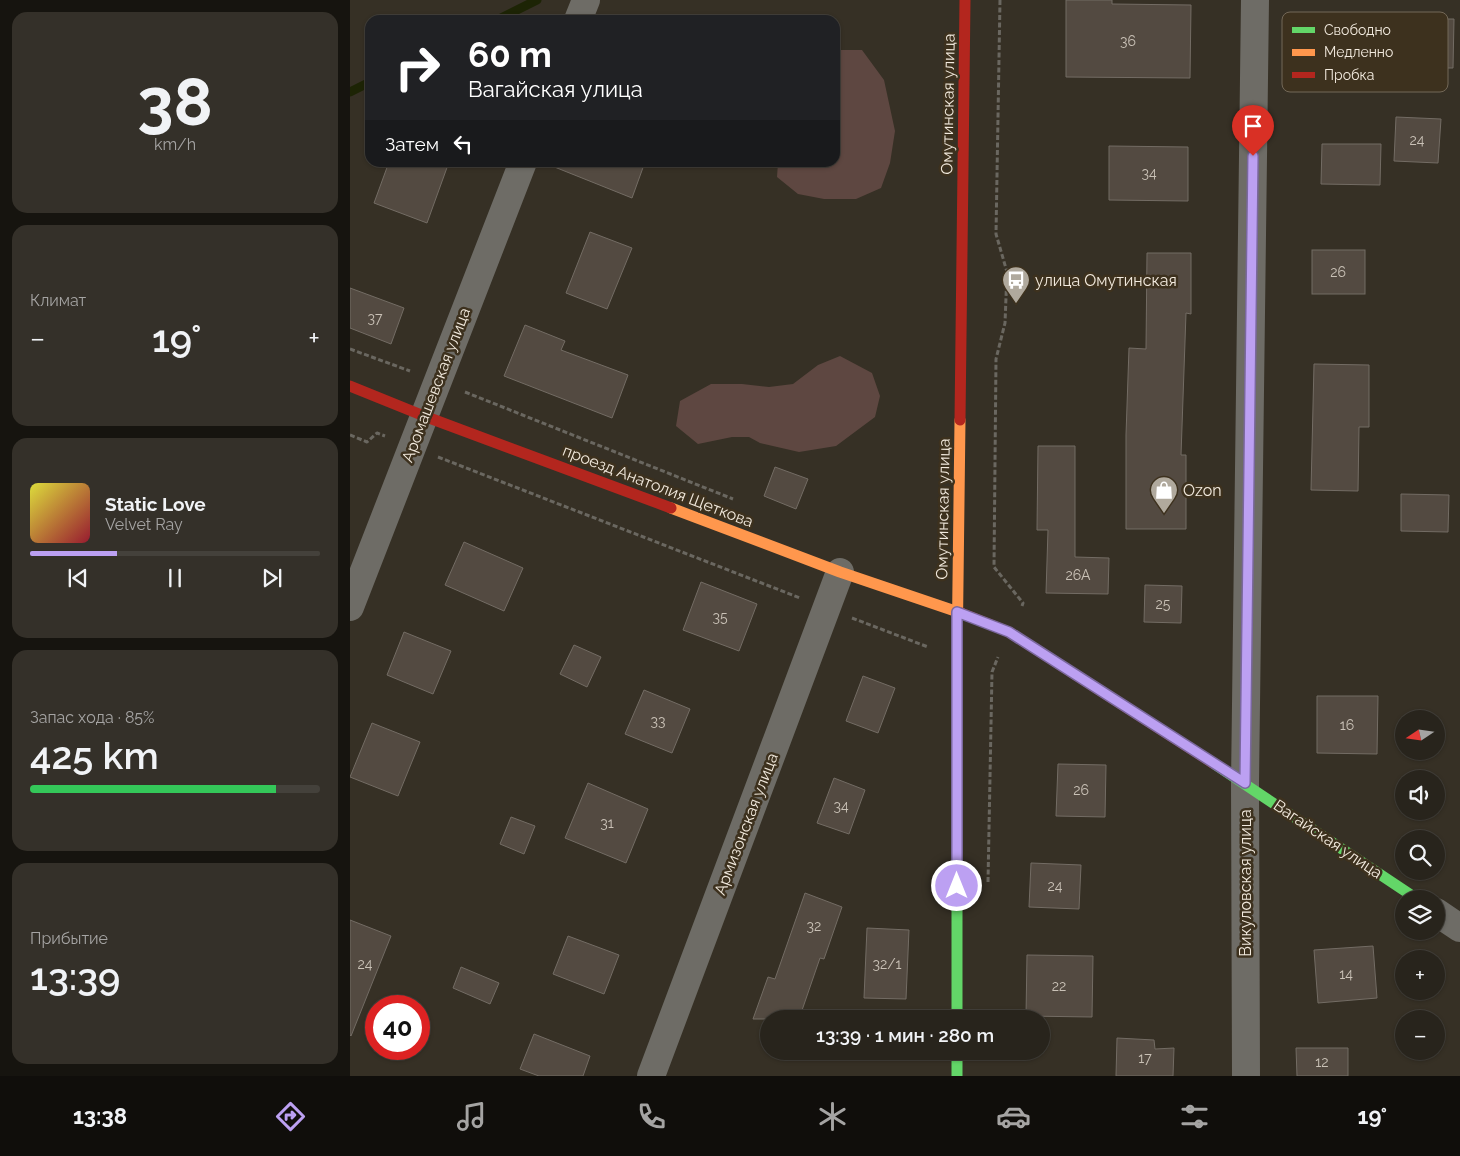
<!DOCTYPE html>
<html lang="ru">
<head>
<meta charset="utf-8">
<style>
  body { margin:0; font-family:Raleway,sans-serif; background:#343029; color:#f1f3f6; height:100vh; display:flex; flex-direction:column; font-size:19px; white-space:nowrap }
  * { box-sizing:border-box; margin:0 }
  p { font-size:16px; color:#a5a4a3 }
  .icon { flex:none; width:28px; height:28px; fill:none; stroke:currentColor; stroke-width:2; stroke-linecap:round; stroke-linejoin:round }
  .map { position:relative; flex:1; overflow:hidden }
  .drawer { display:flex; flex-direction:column; gap:12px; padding:12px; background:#16140f; width:350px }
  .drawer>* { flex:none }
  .banner { position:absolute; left:15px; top:15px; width:475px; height:152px; border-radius:15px; box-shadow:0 1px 4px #0004,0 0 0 1px #44413b; background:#202124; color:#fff; overflow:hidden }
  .needle { width:32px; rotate:257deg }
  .controls { position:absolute; left:1045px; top:710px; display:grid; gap:10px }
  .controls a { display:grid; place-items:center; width:50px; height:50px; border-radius:50%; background:#28241c; box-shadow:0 1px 4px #0004,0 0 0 1px #44413b; font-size:25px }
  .speed { position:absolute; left:15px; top:995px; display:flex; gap:10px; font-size:25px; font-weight:700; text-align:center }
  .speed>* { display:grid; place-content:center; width:65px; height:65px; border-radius:50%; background:#28241c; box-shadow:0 1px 4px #0004,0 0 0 1px #44413b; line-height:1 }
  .speed .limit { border:8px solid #d22; background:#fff; color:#111 }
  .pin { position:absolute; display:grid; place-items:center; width:42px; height:42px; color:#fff; margin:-51px -21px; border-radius:50% 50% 50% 0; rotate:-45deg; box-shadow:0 0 5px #0007 }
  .pin .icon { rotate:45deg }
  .me { position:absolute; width:55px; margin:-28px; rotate:0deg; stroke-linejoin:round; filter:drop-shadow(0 0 4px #0008) }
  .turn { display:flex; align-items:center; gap:18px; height:105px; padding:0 20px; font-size:22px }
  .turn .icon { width:65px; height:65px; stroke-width:2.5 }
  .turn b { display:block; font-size:35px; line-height:42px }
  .then { display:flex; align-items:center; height:48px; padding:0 20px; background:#0003; gap:10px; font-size:19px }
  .big { font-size:38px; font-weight:600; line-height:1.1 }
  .drawer .tile { flex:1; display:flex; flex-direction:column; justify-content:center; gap:8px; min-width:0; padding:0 18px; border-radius:15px; background:#343029 }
  .drawer .dial { align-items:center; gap:0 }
  .dial b { font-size:65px; line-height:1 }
  .song { display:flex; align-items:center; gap:15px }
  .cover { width:60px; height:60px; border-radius:8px; background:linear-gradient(135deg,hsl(60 70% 55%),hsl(350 70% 35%)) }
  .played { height:5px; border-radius:2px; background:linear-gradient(90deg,#bca0f2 30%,#44413b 30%) }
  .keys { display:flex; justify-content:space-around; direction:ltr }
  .heat { display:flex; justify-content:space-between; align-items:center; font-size:28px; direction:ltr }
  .charge { height:8px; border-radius:4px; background:linear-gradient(90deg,#34c759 85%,#44413b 0) }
  .trip { position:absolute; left:410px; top:1010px; width:290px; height:50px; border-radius:25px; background:#28241c; box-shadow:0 1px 4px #0004,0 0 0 1px #44413b; font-weight:600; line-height:50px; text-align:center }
  .menu { display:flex; height:80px; justify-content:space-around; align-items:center; background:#100e0b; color:#a5a4a3 }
  .menu .icon { width:35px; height:35px }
  .menu .selected { color:#bca0f2 }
  .menu b { font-size:22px; color:#f1f3f6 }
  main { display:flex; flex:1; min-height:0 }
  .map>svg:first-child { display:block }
</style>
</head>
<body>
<main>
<section class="drawer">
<div class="tile dial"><b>38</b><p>km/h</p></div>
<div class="tile"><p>Климат</p>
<div class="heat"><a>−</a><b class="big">19°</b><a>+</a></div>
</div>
<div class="tile">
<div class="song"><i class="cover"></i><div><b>Static Love</b><p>Velvet Ray</p></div></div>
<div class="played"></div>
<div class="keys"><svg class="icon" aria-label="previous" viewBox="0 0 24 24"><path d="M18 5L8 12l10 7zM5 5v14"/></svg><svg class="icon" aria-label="pause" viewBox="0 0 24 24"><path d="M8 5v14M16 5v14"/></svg><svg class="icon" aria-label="next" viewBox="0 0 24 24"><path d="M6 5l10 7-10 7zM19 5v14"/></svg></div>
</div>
<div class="tile"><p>Запас хода · 85%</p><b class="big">425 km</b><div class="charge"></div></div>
<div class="tile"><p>Прибытие</p><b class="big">13:39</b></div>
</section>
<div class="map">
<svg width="1110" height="1076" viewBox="0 0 1110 1076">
  <rect width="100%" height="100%" fill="#363025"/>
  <!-- green -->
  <g fill="#5e4741">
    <polygon points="485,50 512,50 534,80 545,131 540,163 531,188 506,199 474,199 448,194 427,177 428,163 485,162"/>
    <polygon points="490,356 522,373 530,396 525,417 486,446 449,452 410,443 399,437 382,437 348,444 326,426 330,401 361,384 392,384 419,387 443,384 468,365"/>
  </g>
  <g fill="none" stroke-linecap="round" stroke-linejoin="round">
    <!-- stream -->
    <g stroke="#1d2405" stroke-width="9">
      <polyline points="147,20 187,0"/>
      <polyline points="0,92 20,82"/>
    </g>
  </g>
  <!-- building -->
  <g fill="#534a41" stroke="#736c64">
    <polygon points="716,0 762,0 762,4 841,5 840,78 716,77"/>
    <polygon points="1068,19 1104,19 1103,68 1033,68 1032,78 974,78 975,32 1067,32"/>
    <polygon points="1046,117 1091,119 1088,163 1044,161"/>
    <polygon points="972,144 1031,144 1030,185 971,184"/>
    <polygon points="759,146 838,147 838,201 759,200"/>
    <polygon points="39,162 99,162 77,223 24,203"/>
    <polygon points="197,162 295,162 282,198 197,164"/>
    <polygon points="240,232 282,248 257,309 216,293"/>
    <rect x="962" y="250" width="53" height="44"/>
    <polygon points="797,253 841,253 841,314 836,313 831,455 836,455 836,529 776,529 776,435 779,348 796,349"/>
    <polygon points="0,288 54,308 41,344 0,328"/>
    <polygon points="175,325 215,341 211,350 278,375 262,418 154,376"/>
    <polygon points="964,364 1019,365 1019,427 1009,427 1008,491 961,490"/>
    <polygon points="688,446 725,446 725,557 759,558 758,594 696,593 698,530 687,530"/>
    <polygon points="425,467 458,479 446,509 414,496"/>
    <polygon points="1051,494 1099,495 1098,532 1051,531"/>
    <polygon points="114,542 173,568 154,611 95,585"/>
    <polygon points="351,582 407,604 389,651 333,630"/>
    <polygon points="795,585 832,586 831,623 794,622"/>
    <polygon points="54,632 101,651 83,694 37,675"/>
    <polygon points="224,645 251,657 237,687 210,674"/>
    <polygon points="513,676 545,688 528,733 496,721"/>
    <polygon points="294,690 340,709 322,753 275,734"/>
    <polygon points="967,696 1028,696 1027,754 967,753"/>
    <polygon points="22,723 70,742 48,796 0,777"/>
    <polygon points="708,764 756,765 755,817 706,816"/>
    <polygon points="484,778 515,790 499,834 467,823"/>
    <polygon points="238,783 298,809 276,863 215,838"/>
    <polygon points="161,817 185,826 174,854 150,844"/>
    <polygon points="681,863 731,865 729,909 679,907"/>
    <polygon points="455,893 492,907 474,959 470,958 449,1019 403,1019 418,977 425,979"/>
    <polygon points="0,920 41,936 1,1036 0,1035"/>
    <polygon points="517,928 559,930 556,999 514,998"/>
    <polygon points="218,936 269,955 254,994 203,974"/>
    <polygon points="1023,946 1027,998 968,1003 964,950"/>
    <polygon points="677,955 743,956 742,1017 676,1016"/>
    <polygon points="111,967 149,983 140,1004 103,988"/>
    <polygon points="184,1034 240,1056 233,1076 189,1076 170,1069"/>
    <polygon points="767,1038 804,1040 805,1049 824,1048 823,1076 766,1076"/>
    <polygon points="946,1048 998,1048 998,1076 947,1076"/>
  </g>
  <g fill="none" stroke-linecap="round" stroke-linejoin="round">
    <!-- path -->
    <g stroke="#6a6760" stroke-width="3" stroke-dasharray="5 2.5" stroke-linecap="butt">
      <polyline points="650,0 646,234 657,272 655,323 646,359 644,567 673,603 672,606"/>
      <polyline points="0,349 60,371"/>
      <polyline points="115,392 383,499"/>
      <polyline points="0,435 17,442 27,433 35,436"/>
      <polyline points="88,457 450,598"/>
      <polyline points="502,618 578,647"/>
      <polyline points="638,882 642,672 648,657"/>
    </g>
    <!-- street -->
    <g stroke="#6e6c66" stroke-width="28">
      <polyline points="228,20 236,0"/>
      <polyline points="0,607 173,162"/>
      <polyline points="1086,912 1110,928"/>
      <polyline points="301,1076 490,572"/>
      <polyline points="896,1076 895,783 905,0"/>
    </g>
    <!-- fast -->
    <g stroke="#63d668" stroke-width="11">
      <polyline points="607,663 607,1019"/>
      <polyline points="863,763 1067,899"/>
      <polyline points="607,1051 607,1076"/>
    </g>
    <!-- slow -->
    <g stroke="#ff974d" stroke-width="11">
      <polyline points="321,508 490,572 611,613"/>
      <polyline points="607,663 610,420"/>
    </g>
    <!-- jam -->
    <g stroke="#b3261e" stroke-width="11">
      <polyline points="0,386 74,416 321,508"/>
      <polyline points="610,420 615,0"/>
      <polyline points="611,613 659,632 863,763"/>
    </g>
  </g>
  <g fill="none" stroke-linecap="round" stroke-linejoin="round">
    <!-- route casing -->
    <g stroke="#7a689d" stroke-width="12">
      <polyline id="route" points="607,886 607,612 659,632 895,783 903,156"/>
    </g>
    <!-- route -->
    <use href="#route" stroke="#bca0f2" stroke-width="9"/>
  </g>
  <!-- icons -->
  <defs>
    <g id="bus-pin" transform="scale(1.4375)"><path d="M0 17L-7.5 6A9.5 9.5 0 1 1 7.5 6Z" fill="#b0a99d" stroke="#3d311e"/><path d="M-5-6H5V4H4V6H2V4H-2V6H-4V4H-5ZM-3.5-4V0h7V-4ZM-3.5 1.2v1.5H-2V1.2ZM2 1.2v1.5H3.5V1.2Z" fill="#fff"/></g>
    <g id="shop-pin" transform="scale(1.4375)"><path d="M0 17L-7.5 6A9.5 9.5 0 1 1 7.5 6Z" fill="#b0a99d" stroke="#3d311e"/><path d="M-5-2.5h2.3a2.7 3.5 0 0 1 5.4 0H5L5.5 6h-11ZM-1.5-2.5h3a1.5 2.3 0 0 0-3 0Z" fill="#fff"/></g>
  </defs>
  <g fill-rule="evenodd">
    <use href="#bus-pin" x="666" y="280"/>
    <use href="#shop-pin" x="814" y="490"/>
  </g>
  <g text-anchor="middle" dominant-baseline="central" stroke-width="5" stroke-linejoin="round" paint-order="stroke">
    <!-- number labels -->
    <g font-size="14" fill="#cac2b7">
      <text x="778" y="41">36</text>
      <text x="1067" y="140">24</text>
      <text x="799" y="173">34</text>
      <text x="988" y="272">26</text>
      <text x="25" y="318">37</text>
      <text x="728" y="575">26А</text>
      <text x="813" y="604">25</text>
      <text x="370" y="617">35</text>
      <text x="308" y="721">33</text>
      <text x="997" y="725">16</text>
      <text x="731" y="790">26</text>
      <text x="491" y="806">34</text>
      <text x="257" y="823">31</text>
      <text x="705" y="886">24</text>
      <text x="464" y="926">32</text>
      <text x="15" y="964">24</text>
      <text x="537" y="964">32/1</text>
      <text x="996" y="974">14</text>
      <text x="709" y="986">22</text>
      <text x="795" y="1058">17</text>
      <text x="972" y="1062">12</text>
    </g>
    <!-- street labels -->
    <g font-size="16" fill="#f2eade" stroke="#3d311e">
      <text transform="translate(598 104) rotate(-89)">Омутинская улица</text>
      <text transform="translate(86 385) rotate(-69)">Аромашевская улица</text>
      <text transform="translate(308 486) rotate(21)">проезд Анатолия Щеткова</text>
      <text transform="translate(593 509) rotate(-89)">Омутинская улица</text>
      <text transform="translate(396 824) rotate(-69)">Армизонская улица</text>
      <text transform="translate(978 839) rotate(34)">Вагайская улица</text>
      <text transform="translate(895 883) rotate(-90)">Викуловская улица</text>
    </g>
    <!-- poi labels -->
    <g font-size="16" fill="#f2eade" stroke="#3d311e" text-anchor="start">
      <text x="685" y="280">улица Омутинская</text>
      <text x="833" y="490">Ozon</text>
    </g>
  </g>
  <!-- legend -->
  <rect x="932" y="12" width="166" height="80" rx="8" fill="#3d311e" stroke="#736858" stroke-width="1"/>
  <rect x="942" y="27" width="23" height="6" fill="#63d668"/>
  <rect x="942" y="49" width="23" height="7" fill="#ff974d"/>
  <rect x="942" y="72" width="23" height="6" fill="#b3261e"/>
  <g font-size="14" fill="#f2eade">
    <text x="974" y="35">Свободно</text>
    <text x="974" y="57">Медленно</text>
    <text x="974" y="80">Пробка</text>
  </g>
</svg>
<div class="controls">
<a><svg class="needle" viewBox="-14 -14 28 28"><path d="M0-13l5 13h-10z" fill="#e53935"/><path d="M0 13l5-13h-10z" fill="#a5a4a3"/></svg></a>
<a><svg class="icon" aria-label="sound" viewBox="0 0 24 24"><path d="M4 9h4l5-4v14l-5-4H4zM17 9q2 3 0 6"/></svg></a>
<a><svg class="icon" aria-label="search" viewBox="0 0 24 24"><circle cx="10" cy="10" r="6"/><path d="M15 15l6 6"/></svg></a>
<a><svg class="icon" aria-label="layers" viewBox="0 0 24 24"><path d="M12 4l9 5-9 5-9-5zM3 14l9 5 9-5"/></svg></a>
<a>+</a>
<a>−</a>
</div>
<div class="speed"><div class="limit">40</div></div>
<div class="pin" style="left:903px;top:156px;background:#d93025"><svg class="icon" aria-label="arrive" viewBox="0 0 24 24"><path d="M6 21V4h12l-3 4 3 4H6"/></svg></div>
<svg class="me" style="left:607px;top:886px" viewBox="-20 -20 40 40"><circle r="17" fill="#bca0f2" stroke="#fff" stroke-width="3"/><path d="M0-11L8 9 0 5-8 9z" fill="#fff"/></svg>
<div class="trip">13:39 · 1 мин · 280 m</div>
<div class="banner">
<div class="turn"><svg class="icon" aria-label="right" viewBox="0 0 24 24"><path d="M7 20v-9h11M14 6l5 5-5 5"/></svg><div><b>60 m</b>Вагайская улица</div></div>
<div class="then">Затем<svg class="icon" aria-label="left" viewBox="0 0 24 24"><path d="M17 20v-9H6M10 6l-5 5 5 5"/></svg></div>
</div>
</div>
</main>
<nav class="menu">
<b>13:38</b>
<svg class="icon selected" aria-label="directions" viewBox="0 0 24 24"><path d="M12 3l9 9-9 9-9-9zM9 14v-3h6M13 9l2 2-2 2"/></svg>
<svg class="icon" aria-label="music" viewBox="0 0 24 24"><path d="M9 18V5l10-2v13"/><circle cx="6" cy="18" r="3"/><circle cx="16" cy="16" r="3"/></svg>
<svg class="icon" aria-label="phone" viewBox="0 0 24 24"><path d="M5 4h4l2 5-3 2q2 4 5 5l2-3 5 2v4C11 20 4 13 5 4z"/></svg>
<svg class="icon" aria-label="climate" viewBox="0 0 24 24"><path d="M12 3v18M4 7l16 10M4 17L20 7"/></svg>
<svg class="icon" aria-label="car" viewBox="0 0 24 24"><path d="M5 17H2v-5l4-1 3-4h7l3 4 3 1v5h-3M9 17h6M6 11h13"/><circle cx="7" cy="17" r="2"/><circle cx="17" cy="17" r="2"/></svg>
<svg class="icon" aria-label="filters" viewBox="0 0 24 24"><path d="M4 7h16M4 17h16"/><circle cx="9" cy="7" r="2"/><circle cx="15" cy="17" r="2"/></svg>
<b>19°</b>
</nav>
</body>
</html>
